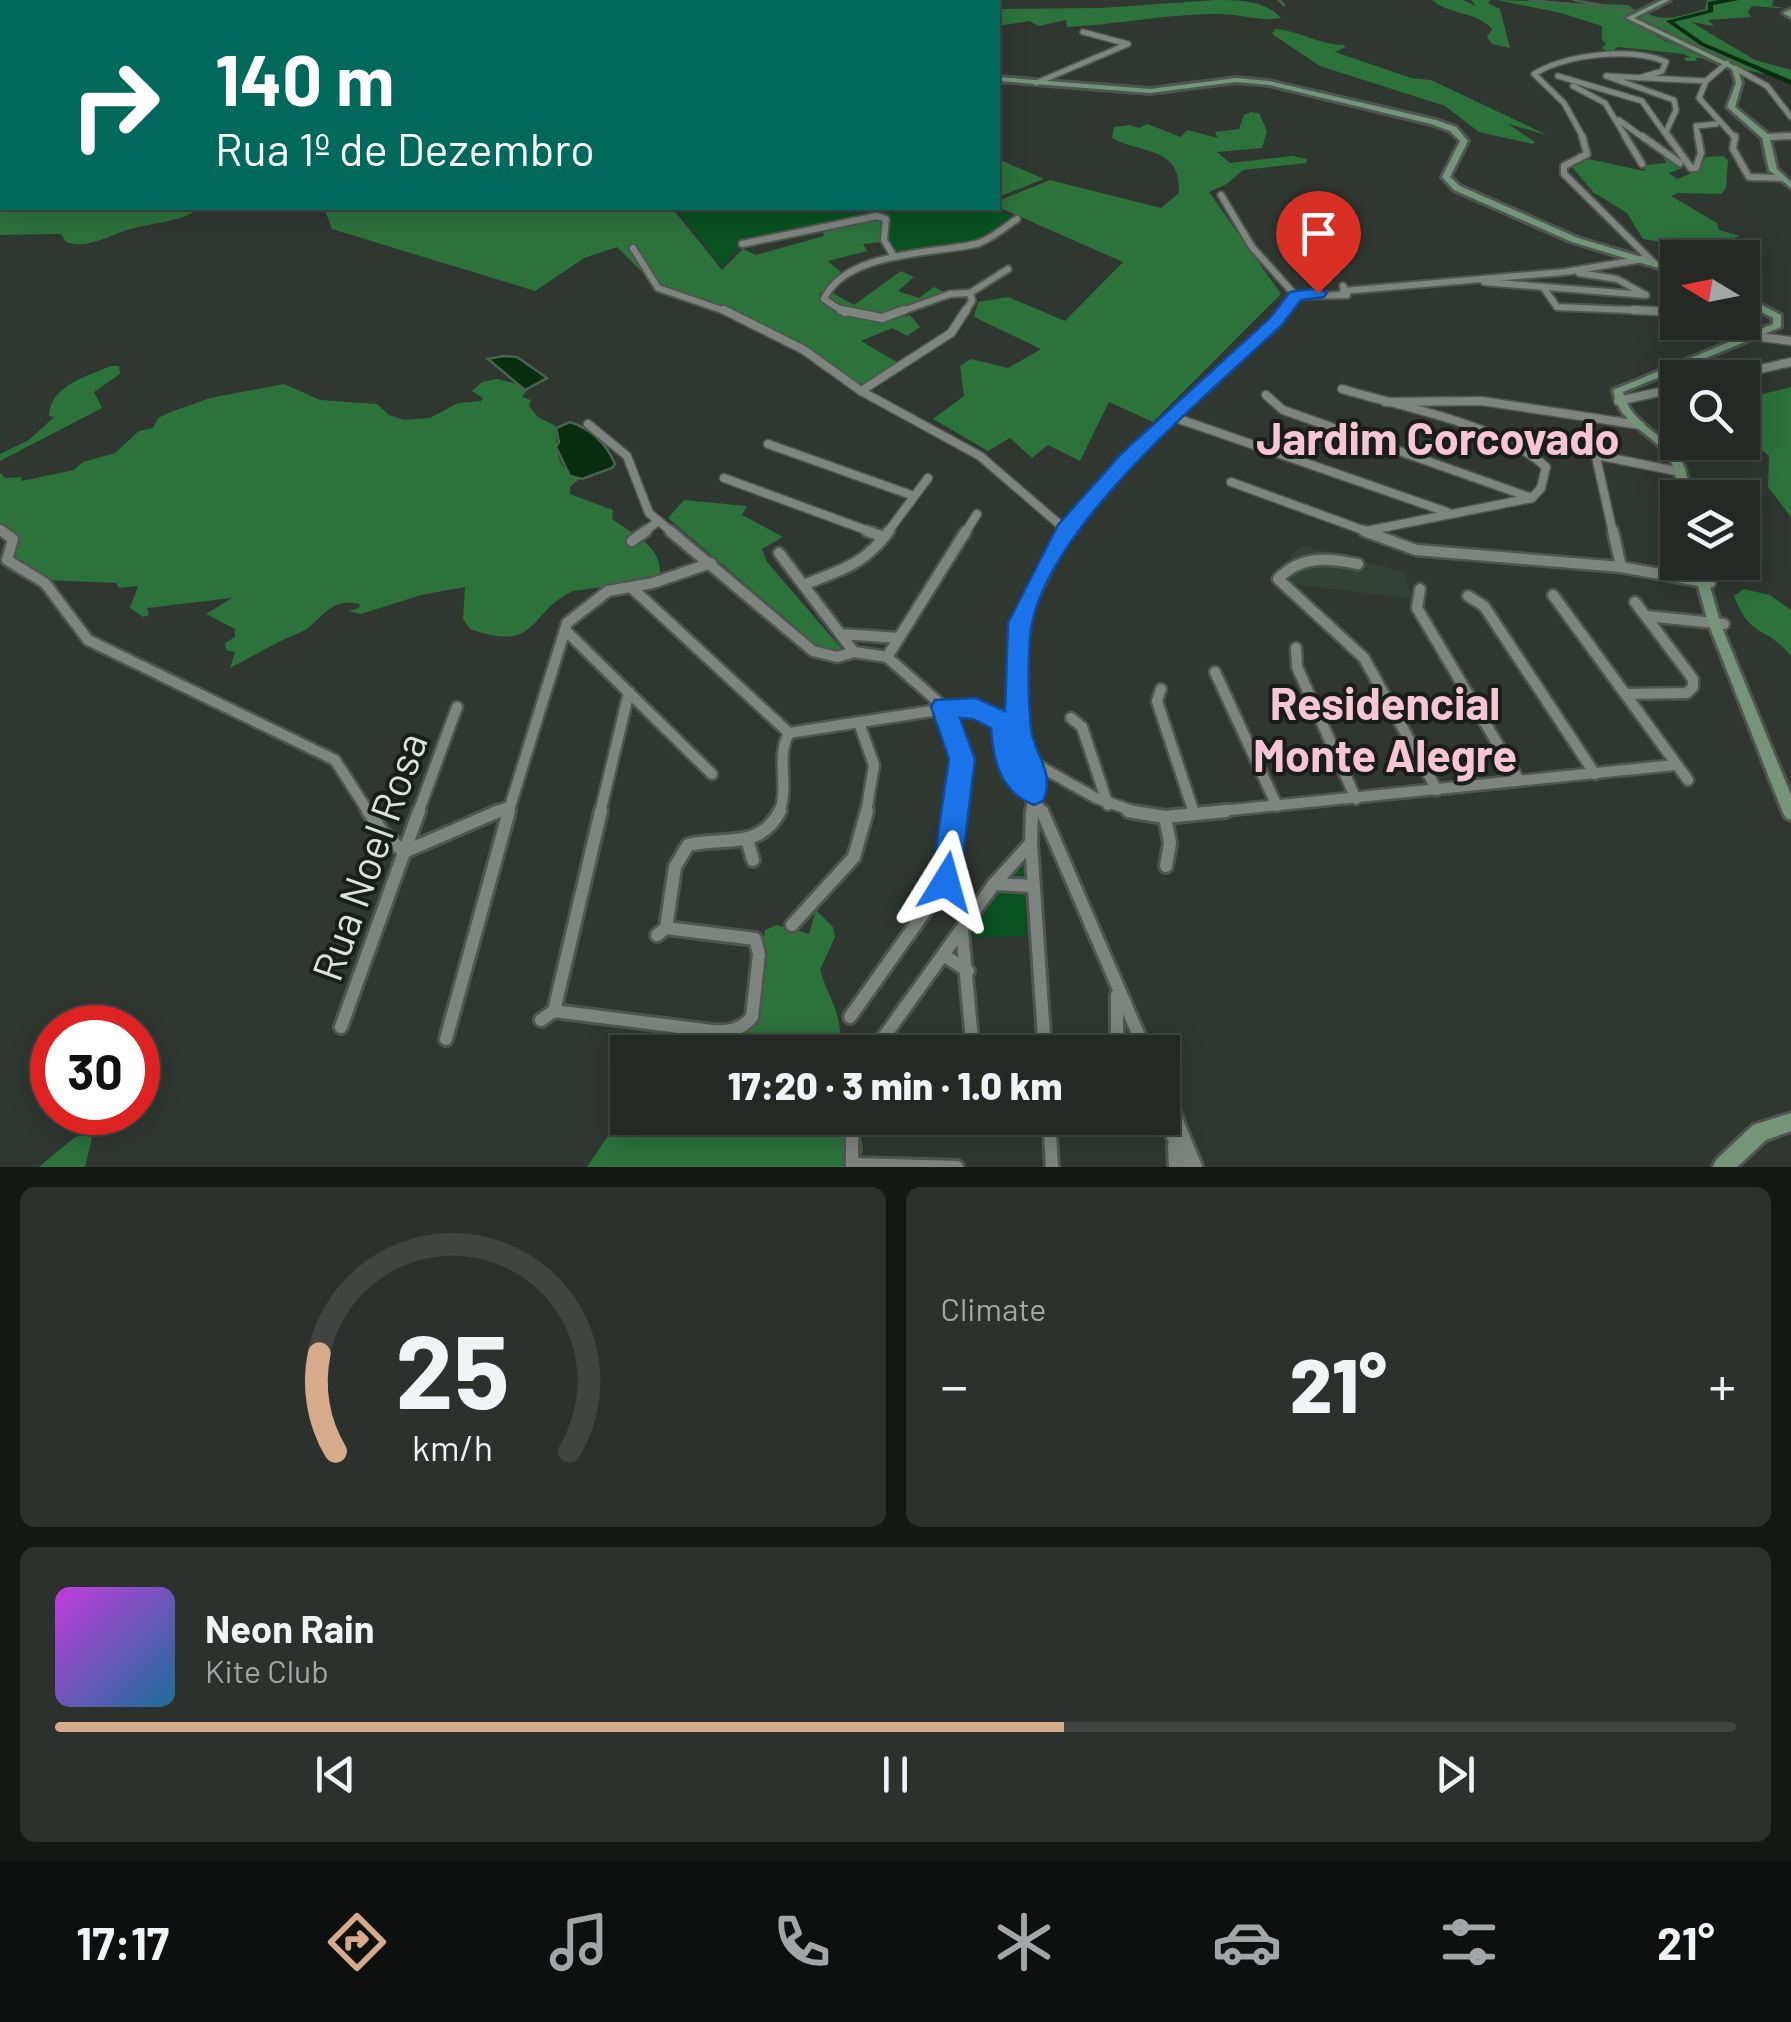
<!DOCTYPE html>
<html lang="en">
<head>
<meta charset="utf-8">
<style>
  body { margin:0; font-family:Barlow,sans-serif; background:#2c312d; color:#f1f3f6; height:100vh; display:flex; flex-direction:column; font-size:38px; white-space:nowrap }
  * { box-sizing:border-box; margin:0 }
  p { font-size:32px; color:#a3a6a7 }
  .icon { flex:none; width:55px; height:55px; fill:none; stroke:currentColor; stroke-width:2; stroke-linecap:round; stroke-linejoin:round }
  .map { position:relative; height:1167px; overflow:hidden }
  .panel { display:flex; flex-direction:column; gap:20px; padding:20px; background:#141714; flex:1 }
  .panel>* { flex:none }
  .top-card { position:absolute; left:0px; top:0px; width:1000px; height:210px; box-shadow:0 5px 25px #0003,0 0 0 2px #414542; background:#00695c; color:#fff; overflow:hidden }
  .needle { width:65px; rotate:280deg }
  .tools { position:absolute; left:1660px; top:240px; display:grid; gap:20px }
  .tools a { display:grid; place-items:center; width:100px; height:100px; border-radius:0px; background:#242925; box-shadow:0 5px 25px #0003,0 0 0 2px #414542; font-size:50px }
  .speed { position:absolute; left:30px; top:1005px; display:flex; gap:20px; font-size:50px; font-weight:700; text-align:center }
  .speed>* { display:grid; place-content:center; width:130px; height:130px; border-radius:50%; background:#242925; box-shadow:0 5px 25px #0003,0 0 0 2px #414542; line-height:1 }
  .speed .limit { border:15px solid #d22; background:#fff; color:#111 }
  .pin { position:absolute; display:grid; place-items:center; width:85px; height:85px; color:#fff; margin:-102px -42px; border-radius:50% 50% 50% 0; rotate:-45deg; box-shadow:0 0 10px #0007 }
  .pin .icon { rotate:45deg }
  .me { position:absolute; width:110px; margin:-55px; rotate:8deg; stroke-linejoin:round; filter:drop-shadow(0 0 8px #0008) }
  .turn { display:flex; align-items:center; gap:35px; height:210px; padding:0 50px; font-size:45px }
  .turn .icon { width:130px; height:130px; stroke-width:2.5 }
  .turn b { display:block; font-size:70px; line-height:85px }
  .big { font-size:75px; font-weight:800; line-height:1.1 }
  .panel .tile { flex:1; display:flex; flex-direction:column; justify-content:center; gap:15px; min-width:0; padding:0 35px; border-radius:15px; background:#2c312d }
  .panel .dial { align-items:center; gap:0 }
  .dial svg { height:260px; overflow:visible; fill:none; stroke:#414542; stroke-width:7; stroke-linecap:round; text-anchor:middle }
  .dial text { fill:#f1f3f6; stroke:none }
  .song { display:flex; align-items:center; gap:30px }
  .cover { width:120px; height:120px; border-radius:15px; background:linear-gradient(135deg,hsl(290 70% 55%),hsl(200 70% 35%)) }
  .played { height:10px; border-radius:5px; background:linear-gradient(90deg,#d6ab8b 60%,#414542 60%) }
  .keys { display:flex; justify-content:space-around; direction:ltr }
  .heat { display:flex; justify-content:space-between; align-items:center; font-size:55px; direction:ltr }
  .panel .tiles { flex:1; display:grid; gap:20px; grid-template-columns:1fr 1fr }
  .tile:last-child { grid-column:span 2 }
  .trip { position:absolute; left:610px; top:1035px; width:570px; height:100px; border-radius:0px; background:#242925; box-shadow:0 5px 25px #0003,0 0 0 2px #414542; font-weight:800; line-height:100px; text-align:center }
  .dock { display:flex; height:160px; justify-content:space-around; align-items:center; background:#0e100f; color:#a3a6a7 }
  .dock .icon { width:70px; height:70px }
  .dock .active { color:#d6ab8b }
  .dock b { font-size:45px; color:#f1f3f6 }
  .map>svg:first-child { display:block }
</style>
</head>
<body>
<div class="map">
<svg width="1791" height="1167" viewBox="0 0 1791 1167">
  <rect width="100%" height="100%" fill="#303731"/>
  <!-- built -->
  <polygon fill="#344136" points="1301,545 1404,572 1413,599 1269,581"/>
  <!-- green -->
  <g fill="#085220">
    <polygon points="677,208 855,208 861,217 741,244 722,267"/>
    <polygon points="858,208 994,208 1015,218 987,238 895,254 886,234 889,220 884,216 863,216"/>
    <polygon points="1023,860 1027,936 975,937 975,926"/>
  </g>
  <!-- forest -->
  <g fill="#2c723b">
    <path d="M1215,0c24,0 50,0 66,18 -19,4 -42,-4 -62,-4 -53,0 -106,11 -152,13l-1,-7 -27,6 -10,-5 -31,5v-17l103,-1z"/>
    <path d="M1432,0h31l13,6 -5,-6h19l-2,3 12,6 10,39 -18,-4 -5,-7 5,-8c-16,-18 -43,-14 -60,-29z"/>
    <polygon points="1497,0 1629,5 1636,11 1625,18 1665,41 1719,60 1696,58 1697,61 1686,61 1684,58 1690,57 1684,54 1618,47 1611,52 1601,48 1606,44 1602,40 1602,26 1561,13"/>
    <path d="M1707,0h66l-1,6 19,3 -39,-3 -4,6 3,5 -43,3 6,6 -23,-4 64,38 36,10v12l-29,-13 2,5 -17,-4 -113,-50 12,-7c20,10 37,2 59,-4z"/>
    <path d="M1275,29c26,2 41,15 68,16l3,2 -11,5 76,26 20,2 116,55 -39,-11 27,18 -2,2 -54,-12 -34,-26 -125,-40 -48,-32z"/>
    <path d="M1251,112l8,1 8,18 -5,17 -45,4 13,11 62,-7 15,3 -1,4 -63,7 -16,14 -18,8 72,102 -128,128 -44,-20 -29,59 -32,-16 -16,13 -22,-20 -22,13 -55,-32 31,-23 -4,-30 11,-7 37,9 33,-19 -67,-32 4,-15 30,-5 57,24 58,-59 -125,-55v-6l52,-21 111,28 18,-15c2,-47 -35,-38 -67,-55l2,-11 16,-2 9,3 8,-4 34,13 6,-7 31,8 -3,-6 24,-3 5,-14z"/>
    <polygon points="1661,152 1683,168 1669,173 1677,179 1697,171 1706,157 1723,156 1728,160 1726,188 1721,194 1678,193 1671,196 1717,223 1719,230 1740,236 1726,241 1726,244 1749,248 1748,252 1673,257 1677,267 1661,258 1663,252 1676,251 1680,245 1643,239 1627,213 1593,192 1572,167 1589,159 1644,171 1646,165 1666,163"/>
    <polygon points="998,159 1044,179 998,197"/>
    <path d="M0,201l2,7h198c-19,14 -43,14 -66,20 -24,6 -44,22 -68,14l-5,-8 -61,1z"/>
    <path d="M324,208h348l50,62 21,-21 13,6 68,-19 -3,-9 56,-10 7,4 -1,21 -20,2 4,7 -39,10 17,15 -26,18c20,32 58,26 91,21l10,12 -13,9 -15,-8 -31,13 39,23 -38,24 -55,-42 -50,-21 -24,-15 -67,-21 -17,-16 -16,-27 -4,3 16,26 -28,-28 -33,11 -49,33 -203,-62z"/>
    <path d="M901,271l13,6 -16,14 21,7 15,-11 12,6c-35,14 -90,41 -120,3l5,-4 23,13z"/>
    <path d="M111,366h8l1,8 -26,18 8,16 -102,53v-7l29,-14 25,-23 -5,-1c1,-31 39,-40 62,-50z"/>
    <path d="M497,379l32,8 -7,10 9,3 -2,6 9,11 18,9c0,24 0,42 23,53l-9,8v7l43,16 -1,9c20,15 54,28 47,60l-86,12c-45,20 -33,63 -103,38l-7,-10 2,-32 -44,8 -60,19 -13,-3 11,-3 1,-4c-35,-7 -38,20 -61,29 -24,9 -45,23 -69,35l5,-16 -9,-2 -1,-7 10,-6v-8l-29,-15 26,-16 -85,10 2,7 -6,2 -13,-9 8,-22 -19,2 -3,-5 -72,-3 -38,-20 2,-22 -8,-4v-61l5,5 16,-1 1,4 52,-11 9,-8 32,-9 24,-22 14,-3 5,-10 10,-5 42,-15 74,-14 36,16 57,4 12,11 15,5 26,-2 28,-15 23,-2 2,-3 -11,-7 10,-9z"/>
    <polygon points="1791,387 1791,517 1768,487 1769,456 1759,448 1735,443 1742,442 1743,399"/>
    <polygon points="684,500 747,506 742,515 783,537 762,549 767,562 842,649 827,654 668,518"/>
    <path d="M1744,589l26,6 21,15v46c-26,-32 -40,-16 -57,-60z"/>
    <path d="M816,910l17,17 2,10 -15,33c7,25 31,59 14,82h-96c8,-16 18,-30 8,-47l13,-31 6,-44 12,-5 32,9z"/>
    <polygon points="627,1108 628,1118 843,1118 849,1131 862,1142 863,1151 854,1167 587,1167"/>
    <polygon points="88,1134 92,1138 85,1167 39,1167 75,1137"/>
  </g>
  <!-- water -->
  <g fill="#082d11" stroke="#48634e" stroke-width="2.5">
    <polygon points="503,356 517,357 547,378 525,390 488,359"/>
    <path d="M570,422c22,7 36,21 45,42l-3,4 -30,11 -12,-3 -14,-29 3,-5 -3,-14z"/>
  </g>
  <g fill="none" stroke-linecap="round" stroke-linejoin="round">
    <!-- stream -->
    <g stroke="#48634e" stroke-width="2.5">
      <polyline points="1279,0 1284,5"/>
      <polyline points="1529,0 1630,10"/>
      <polyline points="1574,0 1622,9"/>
      <polyline points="1630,11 1671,25"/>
    </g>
    <!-- river -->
    <polygon fill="#082d11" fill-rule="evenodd" points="1719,0 1739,0 1713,5 1713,12 1674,22 1704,43 1791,80 1791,85 1700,45 1666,21 1708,10 1708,2"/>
    <!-- street-far4 casing -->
    <g stroke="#4f5650" stroke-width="8">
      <g id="street-far4">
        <polyline points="331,0 379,0"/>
        <polyline points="229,2 235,0"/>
        <polyline points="526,2 533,0"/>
        <polyline points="1735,68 1767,86 1791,117"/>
        <polyline points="1558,76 1642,101 1669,139"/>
        <polyline points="1706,81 1699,98 1736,139"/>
        <polyline points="1036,83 1128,44 1083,32"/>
        <polyline points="1573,86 1605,103 1627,139"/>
        <polyline points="1619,120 1645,139"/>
        <polyline points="1666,132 1676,110 1674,100 1606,76 1706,81 1727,63"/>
        <polyline points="1766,137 1791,136"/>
        <path d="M1584,139l-20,-36 -30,-29c33,-20 97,-27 132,-12l-4,9 -23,7"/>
        <polyline points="1698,139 1696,126 1716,124"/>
      </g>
    </g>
    <!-- street-far3 casing -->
    <g stroke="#4f5650" stroke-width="10">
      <g id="street-far3">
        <polyline points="1582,136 1587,154 1564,166 1564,174 1653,262"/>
        <polyline points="1625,136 1642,164"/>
        <polyline points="1642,136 1680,163"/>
        <polyline points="1668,136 1691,168"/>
        <polyline points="1735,136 1733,149 1749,177 1780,178"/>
        <polyline points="1766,137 1790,136"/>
        <polyline points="1691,168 1696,168 1701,153 1698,136"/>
        <polyline points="1221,195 1252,247 1296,296"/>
        <polyline points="742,244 877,216 886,219 884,240 893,255"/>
        <polyline points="633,248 658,288 731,313"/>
        <polyline points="1579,273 1617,279 1644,294"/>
        <polyline points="1484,282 1646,295"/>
        <polyline points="1543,287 1557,307 1678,312"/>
        <polyline points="1343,291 1565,272 1643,259"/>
        <polyline points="1742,303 1751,311 1742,311"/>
        <path d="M845,313l-21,-14c22,-48 109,-45 152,-55 14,-4 29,-17 41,-25"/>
        <polyline points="897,313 950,294 970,293 1008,269"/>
        <polyline points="964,313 972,301 970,293"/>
        <polyline points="1283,313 1296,296 1347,295 1343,286"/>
      </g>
    </g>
    <!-- street-far2 casing -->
    <g stroke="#4f5650" stroke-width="11">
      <g id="street-far2">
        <polyline points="724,310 804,350 861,391 980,456 1066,530"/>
        <polyline points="841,310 882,318 904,310"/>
        <polyline points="1633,310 1678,312"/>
        <polyline points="1742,311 1750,310"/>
        <polyline points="1753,336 1791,341"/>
        <polyline points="1721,378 1791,362"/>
        <path d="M1342,389c63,19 155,34 204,78l-5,21 -9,10 -166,33"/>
        <polyline points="861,391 951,333 966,310"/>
        <polyline points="1266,395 1283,410 1532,498"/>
        <polyline points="1618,401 1678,388"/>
        <polyline points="1385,402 1482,401 1640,425"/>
        <polyline points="1176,418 1447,512"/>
        <polyline points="588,424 627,456 649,513 673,533"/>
        <polyline points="1506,437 1681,472"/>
        <polyline points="768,444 914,496"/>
        <polyline points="1596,457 1613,533"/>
        <polyline points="724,478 874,533"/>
        <polyline points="1231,482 1371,533"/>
        <polyline points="0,529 6,533"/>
        <polyline points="642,533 659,521"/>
        <polyline points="887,533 928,478"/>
        <polyline points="965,533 977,514"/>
        <polyline points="1064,533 1129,458 1285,310"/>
      </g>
    </g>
    <!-- street-far1 casing -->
    <g stroke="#4f5650" stroke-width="15">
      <g id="street-far1">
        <polyline points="2,531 13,539 7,560 45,583 88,640 335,760 369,813"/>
        <polyline points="670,531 813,651 837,657 854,652 887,657 944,707 962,759 955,813"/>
        <polyline points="867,531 884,537"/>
        <polyline points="1364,531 1416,550 1621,567 1710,583"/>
        <polyline points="1613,531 1621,567"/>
        <polyline points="632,541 646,531"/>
        <polyline points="779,553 854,652"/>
        <path d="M1358,564c-31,-6 -57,-9 -80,15l86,79 73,132"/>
        <path d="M803,585c38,-15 61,-20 86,-54"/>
        <polyline points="632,588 789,733"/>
        <polyline points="1420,589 1417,608 1519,780"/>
        <polyline points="1553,595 1688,780"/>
        <polyline points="1468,596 1484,606 1595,774"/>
        <polyline points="1647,616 1724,624"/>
        <polyline points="565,630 712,774"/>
        <polyline points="841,634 899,638"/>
        <polyline points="1296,648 1297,667 1356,799"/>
        <polyline points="887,657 966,531"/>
        <polyline points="1215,672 1277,806"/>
        <polyline points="1161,689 1157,701 1194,813"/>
        <polyline points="1626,694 1687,693 1693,687 1693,679 1635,602"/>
        <polyline points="1071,718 1082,727 1108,805"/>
        <polyline points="1003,722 1012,767 1043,813"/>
        <polyline points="859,723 874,765 866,813"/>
        <polyline points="789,733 964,706 996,716 1018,733 1032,762 1032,813"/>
        <polyline points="1018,733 1020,623 1066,531"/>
        <polyline points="1032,762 1096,798 1139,813"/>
        <polyline points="418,813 457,707"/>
        <polyline points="493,813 510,806"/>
        <polyline points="508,813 567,623 608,591 653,583 711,563"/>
        <polyline points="600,813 629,692"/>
        <path d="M779,813c11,-26 -4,-55 10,-80"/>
        <polyline points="1201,813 1675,765"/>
      </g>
    </g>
    <!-- street casing -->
    <g stroke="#4f5650" stroke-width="18">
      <g id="street">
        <polyline points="368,811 383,833 404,852"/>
        <polyline points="1032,811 1031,843 1045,1052"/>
        <polyline points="1042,811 1146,1052"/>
        <polyline points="1128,811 1165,817 1226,811"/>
        <polyline points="1165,817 1170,843 1166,866"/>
        <polyline points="748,843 753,860"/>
        <polyline points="404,852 499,811"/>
        <polyline points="994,884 1033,886"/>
        <polyline points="792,925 854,857 867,811"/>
        <path d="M666,928l9,-61 13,-22c37,-9 71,6 92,-34"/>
        <polyline points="962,931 973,1052"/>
        <polyline points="945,956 968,971"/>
        <polyline points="1117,995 1117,1052"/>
        <path d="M554,1011l158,20c17,1 29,-1 40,-14l7,-63 -4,-15 -89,-11 -9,7"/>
        <polyline points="850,1017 946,882 955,811"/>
        <polyline points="541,1020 554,1011 601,811"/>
        <polyline points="341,1027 419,811"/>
        <polyline points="446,1039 509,811"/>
        <polyline points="873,1052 994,884 1031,843"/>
        <polyline points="1162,1084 1196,1167"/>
        <polyline points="1162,1109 1185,1167"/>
        <polyline points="852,1118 852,1167"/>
        <polyline points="1049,1118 1052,1167"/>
        <polyline points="1174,1146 1175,1167"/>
        <polyline points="852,1164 957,1167"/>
      </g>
    </g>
    <!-- secondary casing -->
    <g stroke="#4f5650" stroke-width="6">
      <g id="secondary">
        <polygon points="653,0 659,0 660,2 654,2"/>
        <polygon points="1662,0 1670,0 1634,18 1737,67 1742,83 1735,107 1769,135 1777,169 1791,182 1791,188 1769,170 1762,138 1727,107 1736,83 1732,69 1626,18"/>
        <polygon points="1791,9 1791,18 1783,13"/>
        <polygon points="998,77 1150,89 1236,78 1269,81 1436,120 1456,127 1468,141 1450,177 1460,186 1578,238 1678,268 1678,274 1572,242 1454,190 1442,177 1460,141 1450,131 1431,124 1269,85 1236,82 1150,93 998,81"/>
        <path d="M1742,295l39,20v12l-158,65c7,34 48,43 61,74 4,10 4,21 5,32h-11c-1,-10 -1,-22 -5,-32 -13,-32 -54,-38 -60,-76l160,-66v-6l-31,-16z"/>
        <polygon points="1691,562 1703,562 1721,625 1791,795 1791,820 1786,818 1783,813 1709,625"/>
        <polygon points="1791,1113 1791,1131 1766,1140 1737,1167 1713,1167 1716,1160 1753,1125"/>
      </g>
    </g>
    <!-- street-far4 -->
    <use href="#street-far4" stroke="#7d857e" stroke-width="5"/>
    <!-- street-far3 -->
    <use href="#street-far3" stroke="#7d857e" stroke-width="6"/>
    <!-- street-far2 -->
    <use href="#street-far2" stroke="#7d857e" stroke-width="8"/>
    <!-- street-far1 -->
    <use href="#street-far1" stroke="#7d857e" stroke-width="10"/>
    <!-- street -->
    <use href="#street" stroke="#7d857e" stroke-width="12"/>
    <!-- secondary -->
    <use href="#secondary" fill="#74957a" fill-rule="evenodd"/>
  </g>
  <!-- route -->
  <path fill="#1a73e8" stroke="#114b97" stroke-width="2.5" d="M1318,288l9,5 -3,4 -23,3 -19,25c-74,70 -243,207 -252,312 -2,29 -2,63 1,92 3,25 25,44 12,72l-9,4c-34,-13 -41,-45 -43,-77l-18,-9 -13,-1 15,41 -15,123 -4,9 -10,4 -10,-4 -5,-9 18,-123 -18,-52 4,-7 41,-2 29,13 3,-88 50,-98 64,-72 148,-135 20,-26z"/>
  <g text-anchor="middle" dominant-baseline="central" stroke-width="8" stroke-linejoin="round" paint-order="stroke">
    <!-- near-street labels -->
    <g font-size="42" fill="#dde2de" stroke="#1a1e1b">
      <text transform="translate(368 856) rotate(-70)">Rua Noel Rosa</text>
    </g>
    <!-- district labels -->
    <g font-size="45" font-weight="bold" fill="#f7c5d5" stroke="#1a1e1b">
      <text x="1438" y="437">Jardim Corcovado</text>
      <text x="1385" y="702">Residencial<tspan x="1385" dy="52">Monte Alegre</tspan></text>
    </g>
  </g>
</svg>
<div class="tools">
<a><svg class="needle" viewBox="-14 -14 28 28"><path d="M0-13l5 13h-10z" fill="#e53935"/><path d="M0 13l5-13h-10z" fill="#a3a6a7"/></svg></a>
<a><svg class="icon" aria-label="search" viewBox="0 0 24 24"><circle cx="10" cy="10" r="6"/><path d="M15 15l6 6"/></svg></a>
<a><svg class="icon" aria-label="layers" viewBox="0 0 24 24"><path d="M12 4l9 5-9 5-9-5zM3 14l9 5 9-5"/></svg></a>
</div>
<div class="speed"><div class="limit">30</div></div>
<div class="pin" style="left:1318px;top:293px;background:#d93025"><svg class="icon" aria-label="arrive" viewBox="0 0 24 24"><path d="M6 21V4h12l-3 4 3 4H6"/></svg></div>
<svg class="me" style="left:946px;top:882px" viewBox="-20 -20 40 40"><path d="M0-17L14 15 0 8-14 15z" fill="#1a73e8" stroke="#fff" stroke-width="4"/></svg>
<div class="trip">17:20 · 3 min · 1.0 km</div>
<div class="top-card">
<div class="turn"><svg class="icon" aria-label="right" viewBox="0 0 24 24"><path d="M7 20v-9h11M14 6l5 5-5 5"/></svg><div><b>140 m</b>Rua 1º de Dezembro</div></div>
</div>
</div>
<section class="panel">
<div class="tiles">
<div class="tile dial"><svg viewBox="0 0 100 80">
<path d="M14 69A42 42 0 1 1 86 69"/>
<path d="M14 69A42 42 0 0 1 9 39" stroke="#d6ab8b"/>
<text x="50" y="56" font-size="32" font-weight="700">25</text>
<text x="50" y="72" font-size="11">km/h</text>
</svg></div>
<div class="tile"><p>Climate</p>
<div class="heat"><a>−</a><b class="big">21°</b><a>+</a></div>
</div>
<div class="tile">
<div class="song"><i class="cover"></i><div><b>Neon Rain</b><p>Kite Club</p></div></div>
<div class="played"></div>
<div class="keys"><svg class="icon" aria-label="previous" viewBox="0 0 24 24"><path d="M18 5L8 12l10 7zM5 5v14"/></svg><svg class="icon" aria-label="pause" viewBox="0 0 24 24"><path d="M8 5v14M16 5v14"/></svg><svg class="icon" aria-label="next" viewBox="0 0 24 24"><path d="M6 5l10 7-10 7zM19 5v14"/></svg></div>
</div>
</div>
</section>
<nav class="dock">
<b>17:17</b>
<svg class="icon active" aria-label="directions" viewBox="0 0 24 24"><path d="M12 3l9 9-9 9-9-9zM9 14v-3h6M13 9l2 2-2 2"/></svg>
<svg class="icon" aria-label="music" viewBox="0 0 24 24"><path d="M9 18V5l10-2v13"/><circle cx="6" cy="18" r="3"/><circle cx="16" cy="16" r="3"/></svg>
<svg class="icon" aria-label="phone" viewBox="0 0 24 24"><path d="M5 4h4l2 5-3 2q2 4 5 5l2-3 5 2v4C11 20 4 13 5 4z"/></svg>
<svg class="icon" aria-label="climate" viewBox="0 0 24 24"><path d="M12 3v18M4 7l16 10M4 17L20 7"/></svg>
<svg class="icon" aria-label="car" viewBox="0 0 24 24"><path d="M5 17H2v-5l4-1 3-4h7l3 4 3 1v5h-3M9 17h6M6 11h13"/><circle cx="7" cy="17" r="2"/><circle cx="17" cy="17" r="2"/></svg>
<svg class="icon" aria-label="filters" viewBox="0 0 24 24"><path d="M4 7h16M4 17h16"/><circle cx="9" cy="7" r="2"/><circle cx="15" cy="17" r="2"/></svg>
<b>21°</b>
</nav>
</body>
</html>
